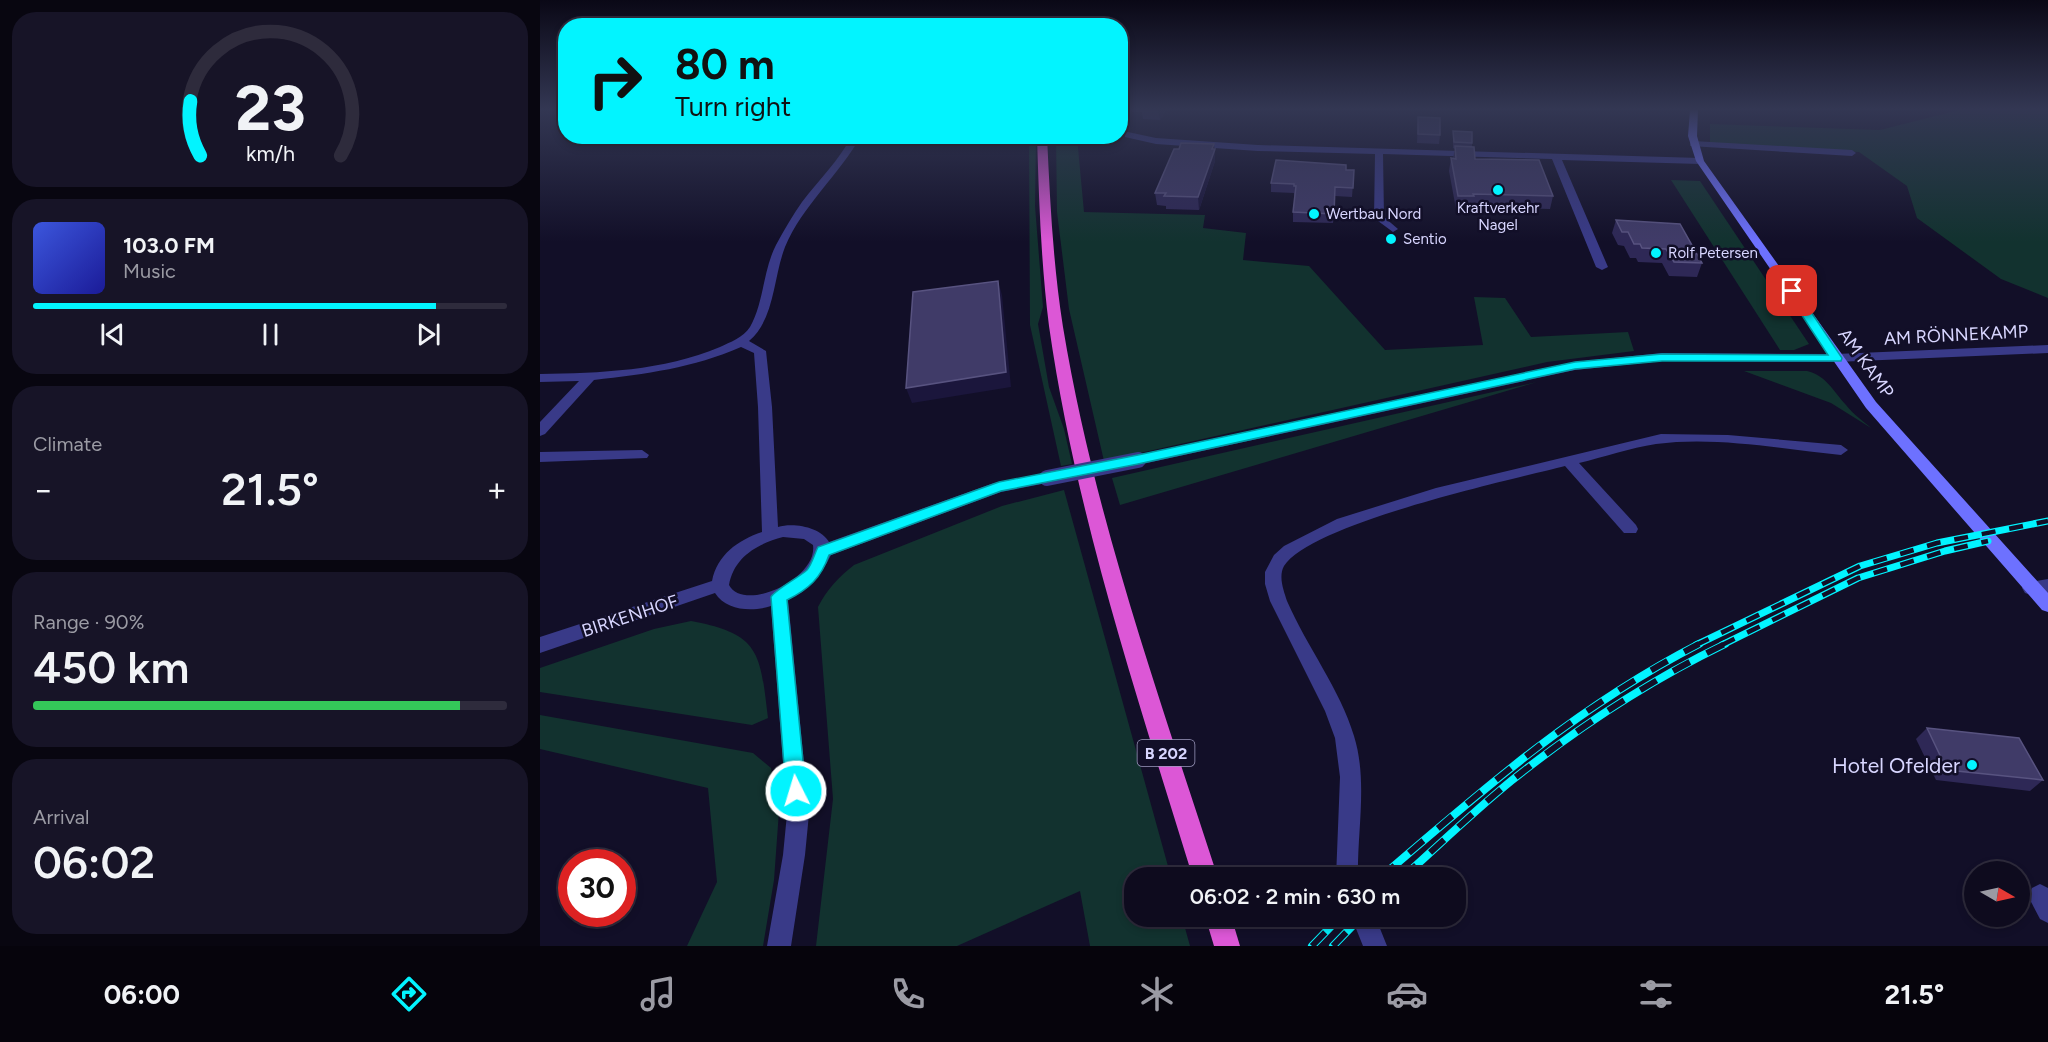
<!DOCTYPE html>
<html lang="en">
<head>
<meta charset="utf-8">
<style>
  body { margin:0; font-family:Figtree,sans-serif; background:#171427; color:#f1f3f6; height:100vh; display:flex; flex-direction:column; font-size:22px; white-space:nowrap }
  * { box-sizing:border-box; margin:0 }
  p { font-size:20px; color:#9b9ba4 }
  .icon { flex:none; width:33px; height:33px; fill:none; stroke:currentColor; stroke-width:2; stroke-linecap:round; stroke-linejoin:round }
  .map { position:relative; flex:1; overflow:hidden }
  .side { display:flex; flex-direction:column; gap:12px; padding:12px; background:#080610; width:540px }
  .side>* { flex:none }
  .banner { position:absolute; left:18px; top:18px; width:570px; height:126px; border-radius:24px; box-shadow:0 3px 9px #0003,0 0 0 2px #2e2b3c; background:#02f4ff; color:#111; overflow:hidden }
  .needle { width:39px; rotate:99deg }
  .tools { position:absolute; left:1424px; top:861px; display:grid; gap:12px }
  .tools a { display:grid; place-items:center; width:66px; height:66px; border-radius:50%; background:#0e0b1e; box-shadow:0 3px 9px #0003,0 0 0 2px #2e2b3c; font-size:30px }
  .speed { position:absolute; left:18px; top:849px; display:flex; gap:12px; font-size:30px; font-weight:700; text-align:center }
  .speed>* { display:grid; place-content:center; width:78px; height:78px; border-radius:50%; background:#0e0b1e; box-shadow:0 3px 9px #0003,0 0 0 2px #2e2b3c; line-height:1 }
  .speed .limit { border:9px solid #d22; background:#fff; color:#111 }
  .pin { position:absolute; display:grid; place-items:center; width:51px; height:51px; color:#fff; margin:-26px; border-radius:12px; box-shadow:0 3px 9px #0006 }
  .me { position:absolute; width:66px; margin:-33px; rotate:355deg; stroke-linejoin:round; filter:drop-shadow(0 0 4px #0008) }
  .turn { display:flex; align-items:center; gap:21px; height:126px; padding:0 18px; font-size:27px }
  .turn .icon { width:78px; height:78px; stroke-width:2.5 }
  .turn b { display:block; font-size:42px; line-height:51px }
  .big { font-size:45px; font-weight:600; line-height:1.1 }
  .side .tile { flex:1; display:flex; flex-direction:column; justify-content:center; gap:9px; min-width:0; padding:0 21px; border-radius:24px; background:#171427 }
  .side .dial { align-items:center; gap:0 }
  .dial svg { height:156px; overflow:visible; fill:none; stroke:#2e2b3c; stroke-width:7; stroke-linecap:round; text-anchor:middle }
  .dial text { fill:#f1f3f6; stroke:none }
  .song { display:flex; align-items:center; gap:18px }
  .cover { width:72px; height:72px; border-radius:9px; background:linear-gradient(135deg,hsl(230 70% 55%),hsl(240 70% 35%)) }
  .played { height:6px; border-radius:3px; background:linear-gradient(90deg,#02f4ff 85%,#2e2b3c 85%) }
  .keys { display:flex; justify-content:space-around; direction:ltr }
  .heat { display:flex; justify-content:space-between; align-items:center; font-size:33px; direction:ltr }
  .charge { height:9px; border-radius:4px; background:linear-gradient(90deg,#34c759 90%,#2e2b3c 0) }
  .trip { position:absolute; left:584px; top:867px; width:342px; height:60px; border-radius:24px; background:#0e0b1e; box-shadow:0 3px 9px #0003,0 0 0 2px #2e2b3c; font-weight:600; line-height:60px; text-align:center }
  .dock { display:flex; height:96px; justify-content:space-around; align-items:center; background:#06040c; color:#9b9ba4 }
  .dock .icon { width:42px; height:42px }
  .dock .selected { color:#02f4ff }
  .dock b { font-size:27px; color:#f1f3f6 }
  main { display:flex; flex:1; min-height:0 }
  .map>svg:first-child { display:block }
</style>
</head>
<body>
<main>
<section class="side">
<div class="tile dial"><svg viewBox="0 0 100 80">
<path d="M14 69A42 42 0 1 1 86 69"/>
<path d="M14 69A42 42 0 0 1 9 41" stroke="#02f4ff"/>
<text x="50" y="56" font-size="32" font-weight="700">23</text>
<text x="50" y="72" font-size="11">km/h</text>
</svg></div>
<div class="tile">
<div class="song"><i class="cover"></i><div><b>103.0 FM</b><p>Music</p></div></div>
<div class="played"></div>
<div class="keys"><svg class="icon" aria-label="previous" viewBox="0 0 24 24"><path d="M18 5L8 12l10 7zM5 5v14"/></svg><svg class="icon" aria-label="pause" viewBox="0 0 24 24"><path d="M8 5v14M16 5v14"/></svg><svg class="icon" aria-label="next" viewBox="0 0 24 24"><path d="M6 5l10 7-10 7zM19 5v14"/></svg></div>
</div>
<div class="tile"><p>Climate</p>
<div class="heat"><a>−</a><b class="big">21.5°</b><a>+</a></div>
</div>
<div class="tile"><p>Range · 90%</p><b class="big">450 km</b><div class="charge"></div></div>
<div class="tile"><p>Arrival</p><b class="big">06:02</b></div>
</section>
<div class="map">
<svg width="1508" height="946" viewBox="0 0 1508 946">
  <rect width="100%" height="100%" fill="#120f28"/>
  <!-- green -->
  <g fill="#12322f">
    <polygon points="1419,110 1508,110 1508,298 1461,279 1377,218 1367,186 1319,152 1170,143 1170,124 1340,130"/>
    <polygon points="489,137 496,137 495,206 503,307 498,324 509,387 524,429 532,464 521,466 490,325"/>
    <polygon points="516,137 537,137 544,212 665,215 663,228 706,233 703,260 769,266 845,350 943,345 934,297 965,298 991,337 1088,332 1094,351 1007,362 564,461 529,309 517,212"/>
    <polygon points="1131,180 1160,181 1269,344 1254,350 1240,350"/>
    <path d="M1204,371h63c20,5 26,20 39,34 7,9 17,16 25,23l-40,-25z"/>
    <polygon points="997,382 580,505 572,478"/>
    <path d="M524,490l107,387 -37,1v38l48,1 8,29h-100l-10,-55 -123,55h-141l17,-147 -15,-192c9,-18 21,-30 36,-42l148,-59z"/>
    <path d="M151,621c70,13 69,32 77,97l-16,7 -212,-33v-24l114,-39z"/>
    <polygon points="0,715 213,753 231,768 239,811 234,880 223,946 147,946 177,882 168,788 0,749"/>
  </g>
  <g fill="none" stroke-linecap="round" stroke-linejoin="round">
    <!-- minor -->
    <g fill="#393a88" fill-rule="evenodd">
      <polygon points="588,132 616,138 718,145 1160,158 1164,161 1160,164 1022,160 1068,267 1062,270 1056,267 1012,159 843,154 844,217 858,229 853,232 834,218 835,154 718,151 616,144 585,137 585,133"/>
      <path d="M312,136h9c-22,39 -59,70 -76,111 -12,31 -10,72 -36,94l17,10 6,56 6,120c15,-5 43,0 51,15l165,-59 53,-10 8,5 -8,5 -46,9 -170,63c-10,20 -22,36 -43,45l21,214 -4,41 -14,91h-24l16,-91 4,-41 -16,-208c-18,6 -45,5 -56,-13l-175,60v-16l172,-56c5,-26 26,-41 50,-49l-4,-125 -4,-54 -13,-6c-48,21 -95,27 -147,33l-49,54 -5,2v-14l39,-41 -39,1v-8c60,-1 123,-3 180,-27 10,-5 23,-9 30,-20 14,-25 13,-57 26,-82 8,-15 17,-30 26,-43 17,-22 37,-42 50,-66zM243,537l21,2 9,6c5,34 -69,68 -84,40 5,-28 28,-41 54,-48z"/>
      <polygon points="1153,141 1312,150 1316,153 1312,156 1150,146 1150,142"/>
      <polygon points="1508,345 1508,353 1296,362 1122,361 1035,370 598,465 591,460 598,455 1035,362 1122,353 1296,354"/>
      <path d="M1121,434l67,1 113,10 7,5 -7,5c-60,-6 -125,-19 -185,-11 -26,4 -52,13 -77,19l57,62 2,4 -2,4h-12l-59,-67c-55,14 -253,57 -281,100 -6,11 0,25 3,35 20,46 53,88 67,135 14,45 3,95 4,142h-22l4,-101 -5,-39 -10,-27 -55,-110 -5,-17v-12l9,-17 10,-9 53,-27 99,-31z"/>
      <polygon points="102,450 109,455 107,458 0,462 0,452"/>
      <polygon points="1508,579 1508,593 1491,595 1485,593 1482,588 1485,583"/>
      <polygon points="1500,884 1508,888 1508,923 1500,919 1488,896 1492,888"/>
      <polygon points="811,916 835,916 847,946 823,946"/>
    </g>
    <!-- secondary -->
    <polygon fill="#6d71ff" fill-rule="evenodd" points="1150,110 1158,110 1157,136 1164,161 1336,402 1508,593 1508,612 1502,610 1326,408 1156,161 1148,136"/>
    <!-- trunk -->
    <g fill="#dc57d6" fill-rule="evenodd">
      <path d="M497,136h10c3,64 6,128 16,191 31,188 96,369 155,551h-25c-56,-182 -117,-363 -144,-552 -8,-63 -10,-126 -12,-190z"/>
      <polygon points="665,916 691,916 700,946 674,946"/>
    </g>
    <!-- rail-far1 casing -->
    <g stroke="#02f4ff" stroke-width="7">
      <g id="rail-far1">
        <polyline points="1156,645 1320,566 1397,543 1508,521"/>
        <polyline points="1182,645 1318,578 1405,551 1448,541"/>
      </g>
    </g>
    <!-- rail casing -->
    <g stroke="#02f4ff" stroke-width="8">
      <g id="rail">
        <path d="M840,878c102,-88 198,-172 319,-234"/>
        <path d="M862,878c36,-32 71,-66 109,-97 66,-53 138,-100 214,-137"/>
        <polyline points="772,946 801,916"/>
        <polyline points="793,946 822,916"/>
      </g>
    </g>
    <!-- rail-far1 -->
    <use href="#rail-far1" stroke="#120f28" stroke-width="4.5" stroke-dasharray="14" stroke-linecap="butt"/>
    <!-- rail -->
    <use href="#rail" stroke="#120f28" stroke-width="6" stroke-dasharray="19" stroke-linecap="butt"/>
    <!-- minor-bridge -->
    <polyline stroke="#393a88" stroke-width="16" points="507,478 598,460"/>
  </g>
  <!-- wall -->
  <g fill="#2e2856">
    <polygon points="580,110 626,110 620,120 603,119 602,112 580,111"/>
    <polygon points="878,117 900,135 899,144 877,143"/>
    <polygon points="913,131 932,143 932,147 935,159 1013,196 1010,209 932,207 932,209 916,209 909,171 911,158 913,158 915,149 913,148"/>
    <polygon points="674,144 675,161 659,210 626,209 626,206 617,205 615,193"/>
    <polygon points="806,170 814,170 812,197 795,196 793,223 753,222 753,212 755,196 754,196 754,193 731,192 731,183"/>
    <polygon points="1076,220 1162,263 1157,277 1129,276 1122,263 1098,262 1096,258 1090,258 1084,246 1078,245 1072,233"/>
    <polygon points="1387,728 1503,780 1490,791 1396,780 1376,739"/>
  </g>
  <!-- shaded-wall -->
  <g fill="#1b163c">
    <polygon points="618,110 626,110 620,120"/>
    <polygon points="674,144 675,161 659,210 658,197"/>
    <polygon points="458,281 462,295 471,387 372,403 366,388"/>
  </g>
  <!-- building -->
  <g fill="#403b68" stroke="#585380" stroke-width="1.5">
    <polygon points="878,117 900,118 900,135 878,134"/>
    <polygon points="913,131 932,132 932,143 914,142"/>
    <polygon points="641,143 674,144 672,149 675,149 658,197 624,196 626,193 615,193 634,149 639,149"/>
    <polygon points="915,146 934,147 935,159 999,160 1013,196 933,194 934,196 918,196 911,158 916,159"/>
    <polygon points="736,160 806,165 806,170 814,170 813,188 795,187 794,214 753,212 756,186 754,186 754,184 731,183"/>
    <polygon points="1076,220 1140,224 1162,263 1134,262 1126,249 1102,248 1100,244 1094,244 1088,232 1082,232"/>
    <polygon points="458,281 466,372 366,388 373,292"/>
    <polygon points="1387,728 1479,738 1503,780 1407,770"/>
  </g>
  <!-- sky -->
  <linearGradient id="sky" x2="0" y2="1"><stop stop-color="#0a0816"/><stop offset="0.45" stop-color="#333753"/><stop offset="1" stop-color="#333753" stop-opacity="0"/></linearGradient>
  <rect width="1508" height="242" fill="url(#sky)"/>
  <!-- route -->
  <path fill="#02f4ff" stroke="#019fa6" stroke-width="1.5" d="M1248,288h7l47,70 -1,3h-179l-87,8 -437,95 -137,27 -172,64c-8,23 -20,34 -42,45l19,191 -3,7 -7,2 -7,-2 -3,-7 -15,-194c4,-7 27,-19 36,-27 5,-6 7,-15 11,-23l181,-65 139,-27 437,-93 87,-8 166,1 -42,-64z"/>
  <!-- markers -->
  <g fill="#02f4ff" stroke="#120f28" stroke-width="2">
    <circle cx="958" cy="190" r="6"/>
    <circle cx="774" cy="214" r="6"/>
    <circle cx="851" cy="239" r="6"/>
    <circle cx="1116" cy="253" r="6"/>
    <circle cx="1432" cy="765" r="6"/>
  </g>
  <g text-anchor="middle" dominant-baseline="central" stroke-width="5" stroke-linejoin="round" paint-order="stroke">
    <!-- far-poi labels -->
    <g font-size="15" fill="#d8d6ff" stroke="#120f28" text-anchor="start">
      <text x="958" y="208" text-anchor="middle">Kraftverkehr<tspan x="958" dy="17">Nagel</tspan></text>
      <text x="786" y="214">Wertbau Nord</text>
      <text x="863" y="239">Sentio</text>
      <text x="1128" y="253">Rolf Petersen</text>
    </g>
    <!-- shield labels -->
    <rect fill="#120f28" stroke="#9d9abe" stroke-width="1.5" x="597.5" y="740" width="57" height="26" rx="4.5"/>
    <g font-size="16" font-weight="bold" fill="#d8d6ff">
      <text x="626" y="753">B 202</text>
    </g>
    <!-- street labels -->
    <g font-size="18" fill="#d8d6ff" stroke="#120f28">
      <text transform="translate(1416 335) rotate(-3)">AM RÖNNEKAMP</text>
      <text transform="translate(1326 363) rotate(54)">AM KAMP</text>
      <text transform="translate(90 616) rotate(-18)">BIRKENHOF</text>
    </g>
    <!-- near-poi labels -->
    <g font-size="21" fill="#d8d6ff" stroke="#120f28" text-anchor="end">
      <text x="1420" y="765">Hotel Ofelder</text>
    </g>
  </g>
</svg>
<div class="tools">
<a><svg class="needle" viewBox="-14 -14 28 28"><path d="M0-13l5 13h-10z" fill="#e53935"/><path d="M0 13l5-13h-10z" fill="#9b9ba4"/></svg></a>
</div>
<div class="speed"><div class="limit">30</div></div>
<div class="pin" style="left:1252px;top:291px;background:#d93025"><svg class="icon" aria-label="arrive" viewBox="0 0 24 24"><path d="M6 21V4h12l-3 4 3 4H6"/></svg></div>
<svg class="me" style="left:256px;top:791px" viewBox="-20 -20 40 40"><circle r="17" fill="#02f4ff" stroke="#fff" stroke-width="3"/><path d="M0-11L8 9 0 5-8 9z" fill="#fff"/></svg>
<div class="trip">06:02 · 2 min · 630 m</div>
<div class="banner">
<div class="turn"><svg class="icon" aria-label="right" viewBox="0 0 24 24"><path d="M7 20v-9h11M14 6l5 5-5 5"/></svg><div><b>80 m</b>Turn right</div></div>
</div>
</div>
</main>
<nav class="dock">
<b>06:00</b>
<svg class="icon selected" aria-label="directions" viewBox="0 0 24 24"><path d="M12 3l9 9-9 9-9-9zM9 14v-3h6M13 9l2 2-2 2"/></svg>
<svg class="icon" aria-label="music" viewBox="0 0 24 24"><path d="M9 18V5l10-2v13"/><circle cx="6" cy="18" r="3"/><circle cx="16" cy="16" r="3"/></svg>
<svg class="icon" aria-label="phone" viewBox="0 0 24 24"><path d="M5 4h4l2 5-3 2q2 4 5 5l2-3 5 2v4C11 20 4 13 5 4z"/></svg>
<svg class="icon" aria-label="climate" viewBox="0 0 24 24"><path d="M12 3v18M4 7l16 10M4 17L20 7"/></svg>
<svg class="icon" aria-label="car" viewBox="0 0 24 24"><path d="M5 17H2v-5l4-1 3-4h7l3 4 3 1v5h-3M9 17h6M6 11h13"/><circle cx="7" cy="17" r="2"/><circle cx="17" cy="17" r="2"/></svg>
<svg class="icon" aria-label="filters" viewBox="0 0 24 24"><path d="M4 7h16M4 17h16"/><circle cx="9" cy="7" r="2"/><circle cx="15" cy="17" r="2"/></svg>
<b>21.5°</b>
</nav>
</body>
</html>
